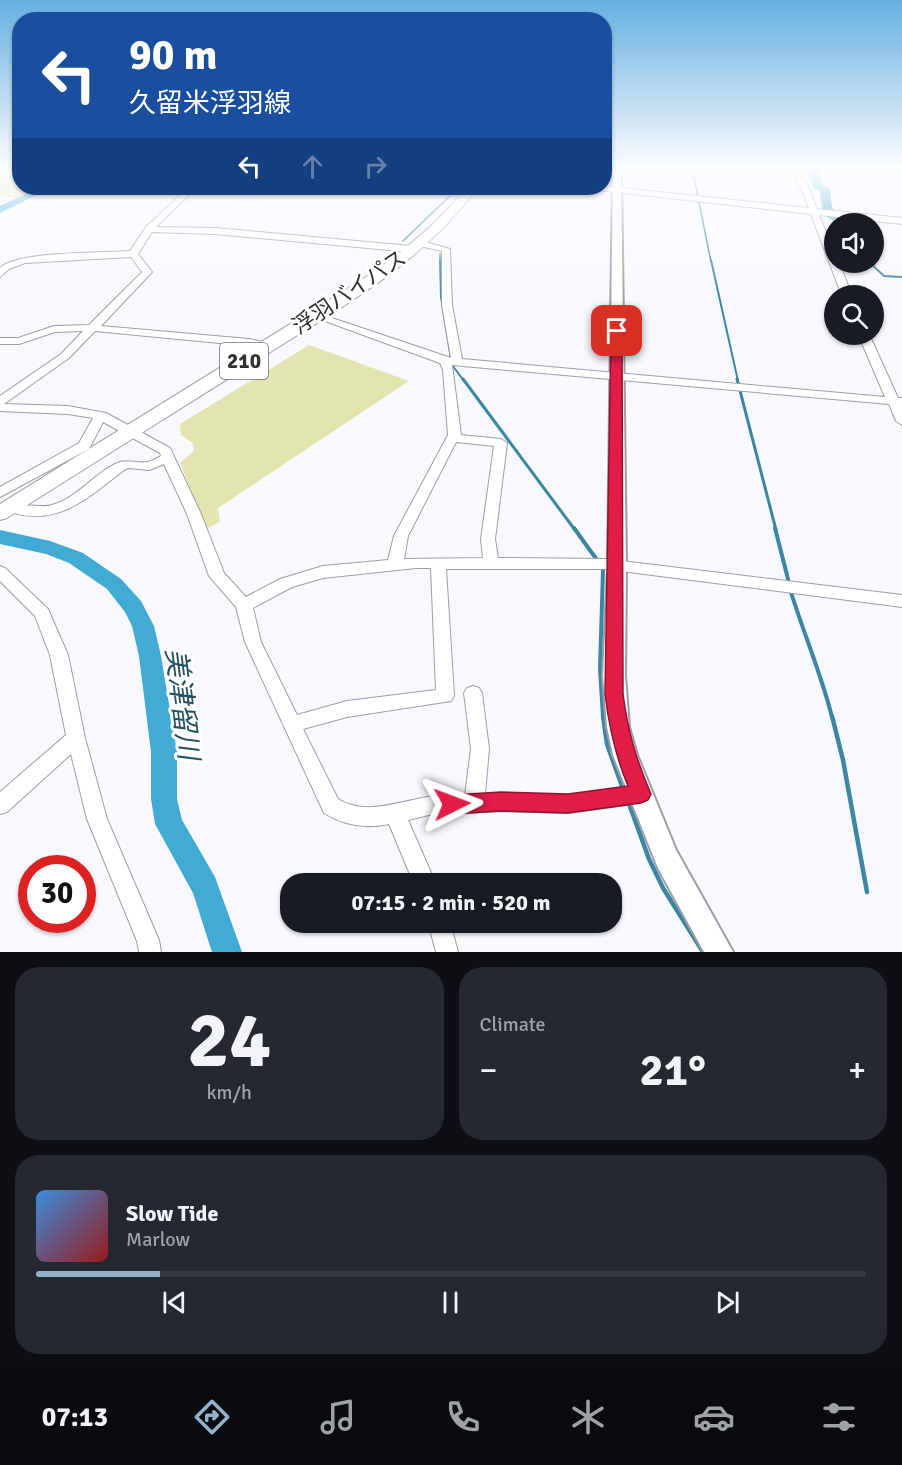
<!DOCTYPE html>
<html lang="en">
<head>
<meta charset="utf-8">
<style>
  body { margin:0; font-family:Signika,"Noto Sans JP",sans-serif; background:#242831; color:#f1f3f6; height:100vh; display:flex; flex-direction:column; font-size:22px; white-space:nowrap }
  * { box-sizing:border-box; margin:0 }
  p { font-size:20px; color:#9ea1a6 }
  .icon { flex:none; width:33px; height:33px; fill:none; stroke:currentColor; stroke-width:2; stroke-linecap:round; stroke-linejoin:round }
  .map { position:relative; height:952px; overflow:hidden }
  .side { display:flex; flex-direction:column; gap:15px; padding:15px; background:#0d0f14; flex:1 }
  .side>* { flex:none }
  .hud { position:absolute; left:12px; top:12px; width:600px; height:183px; border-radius:24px; box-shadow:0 2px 4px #0004; background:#1a4fa0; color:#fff; overflow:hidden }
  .tools { position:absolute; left:824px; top:213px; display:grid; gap:12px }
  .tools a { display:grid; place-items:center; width:60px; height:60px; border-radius:50%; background:#171b24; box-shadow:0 2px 4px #0004; font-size:30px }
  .speed { position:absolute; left:18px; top:855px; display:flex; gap:12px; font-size:30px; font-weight:700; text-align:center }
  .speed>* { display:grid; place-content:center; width:78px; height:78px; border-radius:50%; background:#171b24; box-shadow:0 2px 4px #0004; line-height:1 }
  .speed .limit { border:9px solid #d22; background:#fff; color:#111 }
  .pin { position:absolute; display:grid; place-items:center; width:51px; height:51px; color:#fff; margin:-26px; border-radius:12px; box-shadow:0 3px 9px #0006 }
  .me { position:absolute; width:66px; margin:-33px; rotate:87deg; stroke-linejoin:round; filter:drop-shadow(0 0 4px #0008) }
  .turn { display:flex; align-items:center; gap:21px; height:126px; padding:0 18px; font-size:27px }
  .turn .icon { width:78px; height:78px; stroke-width:2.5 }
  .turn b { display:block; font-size:42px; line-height:51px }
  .lanes { display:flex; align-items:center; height:57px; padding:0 18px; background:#0003; justify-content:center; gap:30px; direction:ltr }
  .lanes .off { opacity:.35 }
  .big { font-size:45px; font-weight:800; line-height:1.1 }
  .side .widget { flex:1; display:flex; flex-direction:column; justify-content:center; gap:9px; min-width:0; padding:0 21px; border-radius:24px; background:#242831 }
  .side .dial { align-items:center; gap:0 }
  .dial b { font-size:78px; line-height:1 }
  .song { display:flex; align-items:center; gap:18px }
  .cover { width:72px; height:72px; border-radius:9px; background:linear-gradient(135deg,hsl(210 70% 55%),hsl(0 70% 35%)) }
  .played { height:6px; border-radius:3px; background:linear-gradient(90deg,#92b2cb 15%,#363941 15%) }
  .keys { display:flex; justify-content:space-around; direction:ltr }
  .heat { display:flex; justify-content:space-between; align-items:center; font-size:33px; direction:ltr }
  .side .tiles { flex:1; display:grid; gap:15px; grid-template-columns:1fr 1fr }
  .widget:last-child { grid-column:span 2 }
  .trip { position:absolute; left:280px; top:873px; width:342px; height:60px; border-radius:24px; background:#171b24; box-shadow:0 2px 4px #0004; font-weight:800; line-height:60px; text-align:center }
  .dock { display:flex; height:96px; justify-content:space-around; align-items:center; background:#090b0e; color:#9ea1a6 }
  .dock .icon { width:42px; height:42px }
  .dock .selected { color:#92b2cb }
  .dock b { font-size:27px; color:#f1f3f6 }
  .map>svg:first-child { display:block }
</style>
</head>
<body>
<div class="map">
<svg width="902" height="952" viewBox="0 0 902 952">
  <rect width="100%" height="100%" fill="#f8f9ff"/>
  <!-- green -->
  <g fill="#e2e5af">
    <polygon points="7,171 19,172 20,188 44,188 20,198 0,196 0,174"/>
    <polygon points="309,345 409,381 218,508 220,522 206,529 180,463 194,451 193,443 181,435 180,424"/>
  </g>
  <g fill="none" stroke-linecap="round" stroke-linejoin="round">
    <!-- stream-far4 -->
    <g stroke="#3c86a4" stroke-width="1.5">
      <polyline points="692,167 711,262"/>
      <polyline points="832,217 836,224"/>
      <polyline points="403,241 458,188"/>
      <polyline points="440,254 440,262"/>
    </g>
    <!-- stream-far3 -->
    <g stroke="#3c86a4" stroke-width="2">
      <polyline points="440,260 441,297 452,365 464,381"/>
      <polyline points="711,260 738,381"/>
      <polyline points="869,262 884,276 902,277"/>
    </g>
    <!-- stream-far2 -->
    <g stroke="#3c86a4" stroke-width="3">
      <polyline points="463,379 575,530"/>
      <polyline points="737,379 776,530"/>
    </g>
    <!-- stream-far1 -->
    <g stroke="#3c86a4" stroke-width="4">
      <polyline points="574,528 597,560"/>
      <polyline points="775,528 789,583"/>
      <polyline points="601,566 603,570 600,669 603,717"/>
      <path d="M790,589c13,43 31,84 42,128"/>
    </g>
    <!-- stream -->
    <g stroke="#3c86a4" stroke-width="4.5">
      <polyline points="603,716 607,744 623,789"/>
      <polyline points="832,716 843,760 867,892"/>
      <polyline points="628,801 649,859 663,888 703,952"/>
    </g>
    <!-- river -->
    <g fill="#41abd3" fill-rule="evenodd">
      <path d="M807,167h10l6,19 7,3 2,18 6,10 -2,2 -4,1c-11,-4 -11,-18 -12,-29l-6,-3z"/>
      <polygon points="39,188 51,188 0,213 0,206"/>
      <polygon points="0,530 50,541 83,553 121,579 141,601 154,626 161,656 177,752 177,799 182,820 215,877 242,952 212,952 193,893 155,824 151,799 151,752 139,656 132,626 125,612 107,589 69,563 46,554 0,544"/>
    </g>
    <!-- minor casing -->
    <g stroke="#9d9ea8" stroke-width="2">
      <g id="minor">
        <polygon points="788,167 796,167 809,188 817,209 902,218 902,224 819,215 834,251 834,262 839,262 852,296 842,296 811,214 598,190 594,188 604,186 809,208 801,188"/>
        <polygon points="892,167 902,169 902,174"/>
        <path d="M188,188h8l-40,39 60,1 195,18 4,3 -4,3 -195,-18 -64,-2 -14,22 14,18 -51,54 148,13 24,5v4l-178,-17 -26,27 -65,46 64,2 38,7 64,35 31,66 23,59 22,24 34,-18 43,-13 65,-6 6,-24 54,-101 -5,-65 -3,-7 -129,-47 5,-3 4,1 131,44 -9,-53v-54l-27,-6v-4l3,-1 32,9 2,56 10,54 423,38 -27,-63h11l29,64h4v27l-6,-4 -7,-17 -437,-39 9,70 40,4 6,4 -12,96 3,19 107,1 297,36v12l-297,-38h-159l8,127 -3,5 -104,16 -44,12 35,70c27,17 60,3 89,-2 12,-2 25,-2 38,-2l6,-46 -7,-56 3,-5 6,-2 6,2 3,5 7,56 -4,45 83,1 73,-10 7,3 3,6 -3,6 -7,3 -73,10 -67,-2 -72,4 -21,5 28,64h-22l-25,-60c-23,5 -46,1 -65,-11l-79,-171 -9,-35 -27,-31 -22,-62 -23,-50 -15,6 -21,-2 -4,2c-34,26 -64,56 -110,43l-2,-3c7,-9 29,-1 40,-5 25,-7 41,-30 63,-41 12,-6 21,0 33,-2 4,-1 9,-4 13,-6l-1,-3 -57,-31 -14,27 -89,48v-10l79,-44 14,-25 -25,-4 -68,-3v-15l61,-42 22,-23 -28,1 -36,12h-19v-6h18l36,-12 35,-1 53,-53 -11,-15 -106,6 -16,6 -9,8v-9c17,-17 103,-15 130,-17l16,-24zM456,442l38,4 -13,93 2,19 -79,1 4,-23zM416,568h15l5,122 -89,11 -50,14 -36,-73 -8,-34 39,-21 31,-9z"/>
        <polygon points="0,566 5,568 48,609 68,655 85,738 107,819 159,940 161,952 139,952 137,941 87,819 71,754 7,812 0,814 0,792 66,735 50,655 35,616 0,581"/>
        <polygon points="428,922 450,922 458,952 436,952"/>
      </g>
    </g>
    <!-- major casing -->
    <g stroke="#9d9ea8" stroke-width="4">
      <polygon id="major" points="613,167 621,167 626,567 625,676 629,727 637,755 676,850 733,952 704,952 658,868 613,755 607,727 603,676 608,567"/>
    </g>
    <!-- highway casing -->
    <g stroke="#9d9ea8" stroke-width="2">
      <path id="highway" d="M466,188h11c-54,75 -137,120 -213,168 -75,47 -149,94 -224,141l-33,21 -7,2v-16l371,-230c36,-26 68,-52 95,-86z"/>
    </g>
    <!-- minor -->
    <use href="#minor" fill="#fff" fill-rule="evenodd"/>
    <!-- major -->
    <use href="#major" fill="#fff" fill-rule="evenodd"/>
    <!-- highway -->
    <use href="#highway" fill="#fff" fill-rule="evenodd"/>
  </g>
  <!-- sky -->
  <linearGradient id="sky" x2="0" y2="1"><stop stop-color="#65b0e0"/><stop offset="0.56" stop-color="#fcfcff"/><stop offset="1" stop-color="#fcfcff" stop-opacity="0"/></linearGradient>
  <rect width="902" height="300" fill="url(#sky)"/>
  <!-- route -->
  <path fill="#e11d48" stroke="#92132f" stroke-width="1.5" d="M617,327l5,4 1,363c5,38 13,65 28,100l-3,6 -7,3 -73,10 -67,-2 -49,3 -8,-3 -3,-7 3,-6 8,-3 49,-3 67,2 60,-8c-13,-31 -19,-59 -23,-92l6,-363z"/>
  <g text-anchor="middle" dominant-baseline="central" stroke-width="6" stroke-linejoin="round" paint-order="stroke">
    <!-- shield labels -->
    <rect fill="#fff" stroke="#6f6f72" stroke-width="1.5" x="220" y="343" width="48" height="36" rx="4.5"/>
    <g font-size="21" font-weight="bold" fill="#313135">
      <text x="244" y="361">210</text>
    </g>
    <!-- street labels -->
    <g font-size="22" fill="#313135" stroke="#fff">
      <text transform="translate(349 292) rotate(-34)">浮羽バイパス</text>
    </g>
    <!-- near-water labels -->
    <g font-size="28" font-style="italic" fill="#265163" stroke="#fff">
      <text transform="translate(182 704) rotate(83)">美津留川</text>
    </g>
  </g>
</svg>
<div class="tools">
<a><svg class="icon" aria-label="sound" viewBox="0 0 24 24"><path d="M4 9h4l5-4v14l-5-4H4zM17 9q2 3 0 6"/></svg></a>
<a><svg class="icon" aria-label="search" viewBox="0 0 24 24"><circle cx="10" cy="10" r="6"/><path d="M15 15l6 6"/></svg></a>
</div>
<div class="speed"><div class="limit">30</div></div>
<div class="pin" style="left:617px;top:331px;background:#d93025"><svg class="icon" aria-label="arrive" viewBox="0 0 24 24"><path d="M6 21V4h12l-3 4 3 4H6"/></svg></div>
<svg class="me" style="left:452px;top:804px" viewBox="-20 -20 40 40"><path d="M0-17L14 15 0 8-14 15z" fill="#e11d48" stroke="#fff" stroke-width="4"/></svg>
<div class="trip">07:15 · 2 min · 520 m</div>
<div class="hud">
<div class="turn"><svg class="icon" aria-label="left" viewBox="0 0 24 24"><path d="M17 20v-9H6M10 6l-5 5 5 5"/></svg><div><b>90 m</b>久留米浮羽線</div></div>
<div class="lanes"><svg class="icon" aria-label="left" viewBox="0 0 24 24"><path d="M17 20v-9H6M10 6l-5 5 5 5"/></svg><svg class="icon off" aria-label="ahead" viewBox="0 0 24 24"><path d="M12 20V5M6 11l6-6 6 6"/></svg><svg class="icon off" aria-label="right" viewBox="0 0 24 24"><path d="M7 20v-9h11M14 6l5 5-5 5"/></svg></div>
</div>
</div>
<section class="side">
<div class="tiles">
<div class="widget dial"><b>24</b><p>km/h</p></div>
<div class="widget"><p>Climate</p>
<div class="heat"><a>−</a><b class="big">21°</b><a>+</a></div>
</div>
<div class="widget">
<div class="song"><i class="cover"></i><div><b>Slow Tide</b><p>Marlow</p></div></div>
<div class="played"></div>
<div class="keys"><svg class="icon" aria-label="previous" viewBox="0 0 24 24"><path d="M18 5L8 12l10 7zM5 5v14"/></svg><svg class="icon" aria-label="pause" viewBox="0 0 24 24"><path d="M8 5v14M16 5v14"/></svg><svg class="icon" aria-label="next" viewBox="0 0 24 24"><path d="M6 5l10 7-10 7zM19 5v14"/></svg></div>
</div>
</div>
</section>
<nav class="dock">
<b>07:13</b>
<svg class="icon selected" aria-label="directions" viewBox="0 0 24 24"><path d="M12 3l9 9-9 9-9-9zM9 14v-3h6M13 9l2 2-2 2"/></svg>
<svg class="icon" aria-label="music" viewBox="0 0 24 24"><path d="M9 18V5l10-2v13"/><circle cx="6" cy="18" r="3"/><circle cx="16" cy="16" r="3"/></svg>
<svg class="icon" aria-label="phone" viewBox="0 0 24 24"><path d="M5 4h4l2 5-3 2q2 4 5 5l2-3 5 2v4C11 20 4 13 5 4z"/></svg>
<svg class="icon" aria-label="climate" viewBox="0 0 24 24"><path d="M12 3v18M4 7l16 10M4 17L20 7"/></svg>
<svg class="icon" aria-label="car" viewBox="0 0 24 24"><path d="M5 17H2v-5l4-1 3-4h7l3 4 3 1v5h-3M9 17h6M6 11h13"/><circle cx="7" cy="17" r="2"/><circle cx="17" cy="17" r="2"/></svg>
<svg class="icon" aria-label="filters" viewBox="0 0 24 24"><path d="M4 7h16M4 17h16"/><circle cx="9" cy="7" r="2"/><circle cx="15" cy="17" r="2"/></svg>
</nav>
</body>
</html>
